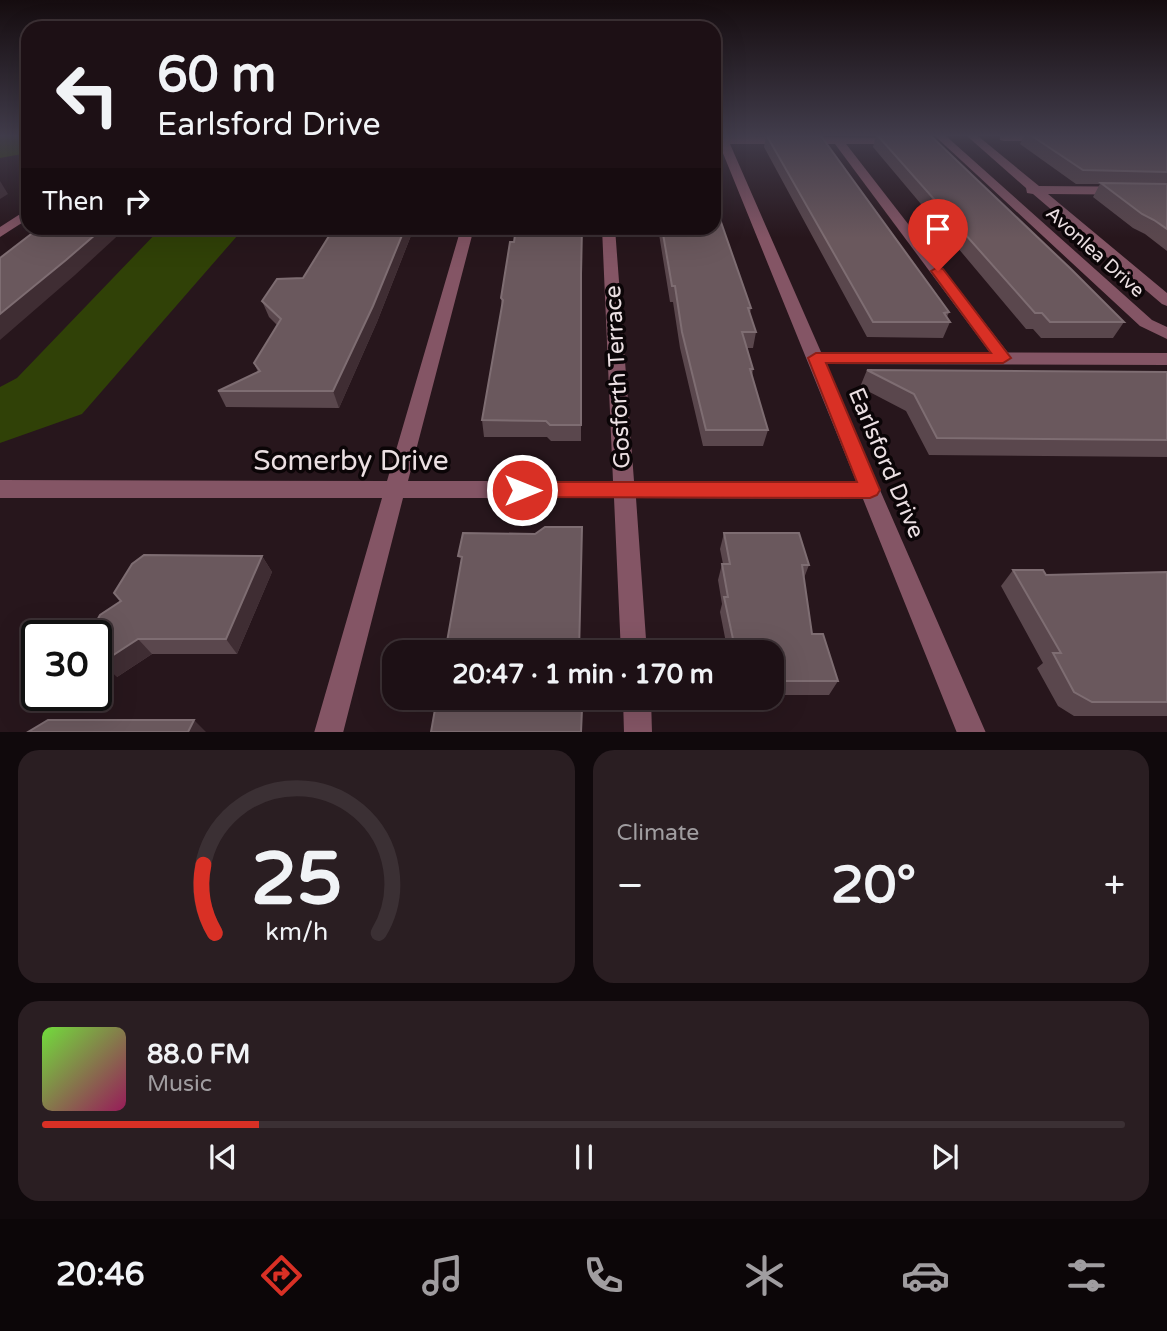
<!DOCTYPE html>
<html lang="en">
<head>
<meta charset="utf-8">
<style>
  body { margin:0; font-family:"Varela Round",sans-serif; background:#2a1e22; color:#f1f3f6; height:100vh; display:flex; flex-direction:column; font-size:26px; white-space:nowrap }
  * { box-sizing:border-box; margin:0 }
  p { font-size:23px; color:#a09da0 }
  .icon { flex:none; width:38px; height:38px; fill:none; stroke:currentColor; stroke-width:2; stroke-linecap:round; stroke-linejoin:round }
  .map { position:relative; height:732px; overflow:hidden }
  .drawer { display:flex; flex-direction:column; gap:18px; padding:18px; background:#10090c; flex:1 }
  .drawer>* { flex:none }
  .banner { position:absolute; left:21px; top:21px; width:700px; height:214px; border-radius:21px; box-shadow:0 7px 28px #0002,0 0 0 2px #3b3034; background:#1d1015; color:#f1f3f6; overflow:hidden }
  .speed { position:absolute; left:21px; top:620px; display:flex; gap:14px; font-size:35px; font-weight:700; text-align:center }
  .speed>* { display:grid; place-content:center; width:91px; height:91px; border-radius:50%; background:#1d1015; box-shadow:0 7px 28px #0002,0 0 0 2px #3b3034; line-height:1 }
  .speed .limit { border:4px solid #111; border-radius:10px; background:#fff; color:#111 }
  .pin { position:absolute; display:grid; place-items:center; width:60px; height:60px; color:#fff; margin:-72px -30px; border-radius:50% 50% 50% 0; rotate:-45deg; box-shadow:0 0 7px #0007 }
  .pin .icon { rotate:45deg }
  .me { position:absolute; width:77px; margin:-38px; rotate:90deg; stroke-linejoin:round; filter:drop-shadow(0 0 5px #0008) }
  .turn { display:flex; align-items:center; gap:24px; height:147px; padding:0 21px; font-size:32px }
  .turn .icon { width:91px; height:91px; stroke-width:2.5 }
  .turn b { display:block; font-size:49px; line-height:60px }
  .then { display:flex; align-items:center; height:66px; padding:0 21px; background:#0003; gap:14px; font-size:26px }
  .big { font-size:52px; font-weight:700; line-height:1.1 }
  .drawer .card { flex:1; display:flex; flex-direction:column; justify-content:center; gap:10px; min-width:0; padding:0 24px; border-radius:21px; background:#2a1e22 }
  .drawer .dial { align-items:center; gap:0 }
  .dial svg { height:182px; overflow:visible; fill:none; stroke:#3b3034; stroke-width:7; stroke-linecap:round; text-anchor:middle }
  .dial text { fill:#f1f3f6; stroke:none }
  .song { display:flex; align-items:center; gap:21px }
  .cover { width:84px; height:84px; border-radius:10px; background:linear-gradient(135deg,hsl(100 70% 55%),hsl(330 70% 35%)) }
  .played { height:7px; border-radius:4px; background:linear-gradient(90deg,#d93025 20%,#3b3034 20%) }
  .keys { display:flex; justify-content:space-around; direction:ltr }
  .heat { display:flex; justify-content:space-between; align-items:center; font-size:38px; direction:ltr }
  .drawer .tiles { flex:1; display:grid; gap:18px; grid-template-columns:1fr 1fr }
  .card:last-child { grid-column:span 2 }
  .trip { position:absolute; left:382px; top:640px; width:402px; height:70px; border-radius:21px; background:#1d1015; box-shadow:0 7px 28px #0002,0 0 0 2px #3b3034; font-weight:700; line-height:70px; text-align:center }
  .dock { display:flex; height:112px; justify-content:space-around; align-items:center; background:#0c0608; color:#a09da0 }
  .dock .icon { width:49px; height:49px }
  .dock .on { color:#d93025 }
  .dock b { font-size:32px; color:#f1f3f6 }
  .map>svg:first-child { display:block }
</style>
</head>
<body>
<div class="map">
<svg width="1167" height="733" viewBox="0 0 1167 733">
  <rect width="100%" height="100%" fill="#27161c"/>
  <!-- green -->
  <g fill="#304107">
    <polygon points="0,136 28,136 28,153 0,158"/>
    <polygon points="161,228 244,228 82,414 0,443 0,387 17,378"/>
  </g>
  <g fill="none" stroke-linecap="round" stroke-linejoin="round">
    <!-- service -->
    <polygon fill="#845565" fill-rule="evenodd" points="835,140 843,140 1009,354 1012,358 1009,362 997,362 835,144"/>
    <!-- minor -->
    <g fill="#845565" fill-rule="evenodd">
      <polygon points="716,136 896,138 901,141 896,144 730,144 821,352 1167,353 1167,365 825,364 986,733 957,733 863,499 636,498 647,653 621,653 614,498 403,498 343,733 314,733 382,498 0,498 0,480 387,481 461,228 474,228 408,481 613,481 602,228 615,228 634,481 856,481"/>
      <polygon points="935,136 946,136 1152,320 1167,327 1167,339 1140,326"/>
      <polygon points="967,136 978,136 1039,186 1167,187 1167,195 1048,194 1167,293 1167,306 1162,304 1033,194 1027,193 1026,188"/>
      <polygon points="1000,136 1048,136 1050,138 1045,141 1004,141 1000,140"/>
      <polygon points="28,209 28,219 0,237 0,227"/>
      <polygon points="623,698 651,698 652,733 624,733"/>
    </g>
  </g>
  <!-- wall -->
  <g fill="#5a474d">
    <polygon points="766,136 821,136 949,312 947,317 950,322 943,338 867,337 764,147"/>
    <polygon points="876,136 878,136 1124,322 1113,338 1041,338 1033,329 1026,329 873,147"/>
    <polygon points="1024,136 1167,136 1167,251 1145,234 1133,228 1093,197 1100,184 1076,184 1020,144"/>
    <polygon points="718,215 751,308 750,313 756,332 753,348 747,348 753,369 752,377 768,430 763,446 703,446 680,348 673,302 670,302 658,228 714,228"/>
    <polygon points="334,228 414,228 377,322 339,408 226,407 218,391 258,372 254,363 277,325 269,317 262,301 303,278"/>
    <polygon points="514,242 581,289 581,441 551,441 547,437 484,437 482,420 502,308 501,298"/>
    <polygon points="867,370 1167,372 1167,457 929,455 906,411 860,387"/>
    <polygon points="724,533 809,565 804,578 812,634 838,681 829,695 772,695 772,653 728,653 720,612 722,604 718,580 722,564 723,564 720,549"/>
    <polygon points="262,556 272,572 237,654 152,654 117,677 121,601"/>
    <polygon points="1013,570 1046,575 1167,572 1167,716 1074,716 1058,706 1037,668 1043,663 1001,586"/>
  </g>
  <!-- shaded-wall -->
  <g fill="#3f2d33">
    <polygon points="0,181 8,194 0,199"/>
    <polygon points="103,228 126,228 75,275 0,340 0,314"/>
    <polygon points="405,228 414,228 377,322 339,408 333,391"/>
    <polygon points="262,556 272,572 237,654 226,639"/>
    <polygon points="138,639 152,654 117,677 101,663"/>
    <polygon points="194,720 206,732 188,732"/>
  </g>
  <!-- building -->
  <g fill="#6a585d" stroke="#7e6d72" stroke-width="2">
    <polygon points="767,136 821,136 949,312 944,313 950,322 873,322"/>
    <polygon points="878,136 931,136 1071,269 1124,322 1050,322 1042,313 1035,313"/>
    <polygon points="1032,136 1167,136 1167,172 1083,170"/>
    <polygon points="1101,183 1167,184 1167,229 1154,220 1142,214"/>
    <polygon points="714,202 751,308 748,308 756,332 742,332 753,369 750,369 768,430 706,430 682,332 675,286 672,286 662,228 714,228"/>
    <polygon points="39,228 103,228 66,260 0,314 0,258"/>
    <polygon points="334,228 405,228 373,306 333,391 218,391 260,371 254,363 281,319 262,301 277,279 303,278"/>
    <polygon points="516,228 582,228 581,274 581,425 550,425 546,421 482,420 503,300 501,298 510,242 514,242"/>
    <polygon points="867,370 1167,372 1167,440 937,438 914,394"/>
    <polygon points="545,527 582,527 579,653 445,653 462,557 458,556 463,533 535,534"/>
    <polygon points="724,533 799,533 809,565 802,565 812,634 823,634 838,681 772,681 772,653 744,653 742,640 733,639 724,597 728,597 722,564 730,564"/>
    <polygon points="144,555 262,556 226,639 138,639 101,663 96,652 96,635 89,635 100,615 121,601 114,593 132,564"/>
    <polygon points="1013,570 1043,570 1046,575 1167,572 1167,702 1092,702 1074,692 1053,653 1061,653"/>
    <polygon points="437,698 578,698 578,709 582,709 581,732 431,732"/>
    <polygon points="48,720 194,720 188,732 28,732"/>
  </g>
  <!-- sky -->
  <linearGradient id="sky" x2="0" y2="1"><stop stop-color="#150c0f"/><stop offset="0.57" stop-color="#413c4b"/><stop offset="1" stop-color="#413c4b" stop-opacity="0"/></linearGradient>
  <rect width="1167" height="238" fill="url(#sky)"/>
  <!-- route -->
  <polygon fill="#d93025" stroke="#8d1f18" stroke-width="2" points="938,267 943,269 1011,358 1003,363 826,363 880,490 877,495 870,498 522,497 515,495 512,490 515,484 522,482 857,482 808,358 816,353 991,353 931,271"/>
  <g text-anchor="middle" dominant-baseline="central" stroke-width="7" stroke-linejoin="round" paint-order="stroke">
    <!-- far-street labels -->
    <g font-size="19" fill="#ebdfe2" stroke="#0b0507">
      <text transform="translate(1095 252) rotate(42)">Avonlea Drive</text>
    </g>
    <!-- street labels -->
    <g font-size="23" fill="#ebdfe2" stroke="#0b0507">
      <text transform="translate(618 377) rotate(-93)">Gosforth Terrace</text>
      <text transform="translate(886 463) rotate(67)">Earlsford Drive</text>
    </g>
    <!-- near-street labels -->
    <g font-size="28" fill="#ebdfe2" stroke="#0b0507">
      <text x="351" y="461">Somerby Drive</text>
    </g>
  </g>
</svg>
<div class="speed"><div class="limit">30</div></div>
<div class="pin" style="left:938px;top:271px;background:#d93025"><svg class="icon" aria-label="arrive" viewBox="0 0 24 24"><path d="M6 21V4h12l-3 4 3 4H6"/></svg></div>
<svg class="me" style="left:522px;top:490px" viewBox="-20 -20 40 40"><circle r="17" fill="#d93025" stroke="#fff" stroke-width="3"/><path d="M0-11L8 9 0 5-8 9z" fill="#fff"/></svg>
<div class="trip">20:47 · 1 min · 170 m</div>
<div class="banner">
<div class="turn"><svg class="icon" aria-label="left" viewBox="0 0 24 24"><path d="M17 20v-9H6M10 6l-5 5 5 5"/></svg><div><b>60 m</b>Earlsford Drive</div></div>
<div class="then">Then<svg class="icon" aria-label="right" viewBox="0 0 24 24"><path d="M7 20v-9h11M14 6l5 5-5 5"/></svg></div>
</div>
</div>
<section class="drawer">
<div class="tiles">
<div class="card dial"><svg viewBox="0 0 100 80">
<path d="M14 69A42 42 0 1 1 86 69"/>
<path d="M14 69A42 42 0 0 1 9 39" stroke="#d93025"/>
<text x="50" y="56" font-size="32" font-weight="700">25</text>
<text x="50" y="72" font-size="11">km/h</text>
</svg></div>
<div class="card"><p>Climate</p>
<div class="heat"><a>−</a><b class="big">20°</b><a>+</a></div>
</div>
<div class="card">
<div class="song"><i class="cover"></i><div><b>88.0 FM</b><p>Music</p></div></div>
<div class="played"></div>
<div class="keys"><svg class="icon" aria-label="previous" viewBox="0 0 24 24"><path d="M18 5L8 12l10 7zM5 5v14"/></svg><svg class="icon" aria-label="pause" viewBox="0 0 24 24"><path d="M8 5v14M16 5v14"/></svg><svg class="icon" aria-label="next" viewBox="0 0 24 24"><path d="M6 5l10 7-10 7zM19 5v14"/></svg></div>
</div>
</div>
</section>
<nav class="dock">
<b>20:46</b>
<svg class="icon on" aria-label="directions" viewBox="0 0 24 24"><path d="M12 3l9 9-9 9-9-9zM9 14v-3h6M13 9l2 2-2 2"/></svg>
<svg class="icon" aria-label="music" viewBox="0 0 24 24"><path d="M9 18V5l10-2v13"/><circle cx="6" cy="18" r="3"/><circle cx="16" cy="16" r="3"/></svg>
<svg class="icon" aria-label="phone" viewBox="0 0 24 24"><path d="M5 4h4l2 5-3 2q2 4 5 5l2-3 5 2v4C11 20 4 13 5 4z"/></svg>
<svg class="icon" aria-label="climate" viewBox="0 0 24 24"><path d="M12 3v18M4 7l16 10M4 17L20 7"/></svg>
<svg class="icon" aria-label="car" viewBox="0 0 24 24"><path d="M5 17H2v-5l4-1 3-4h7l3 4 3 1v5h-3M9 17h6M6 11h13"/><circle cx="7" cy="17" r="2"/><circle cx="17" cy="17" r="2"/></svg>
<svg class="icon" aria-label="filters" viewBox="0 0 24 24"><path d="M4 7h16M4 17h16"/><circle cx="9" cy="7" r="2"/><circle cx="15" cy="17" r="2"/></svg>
</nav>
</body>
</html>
